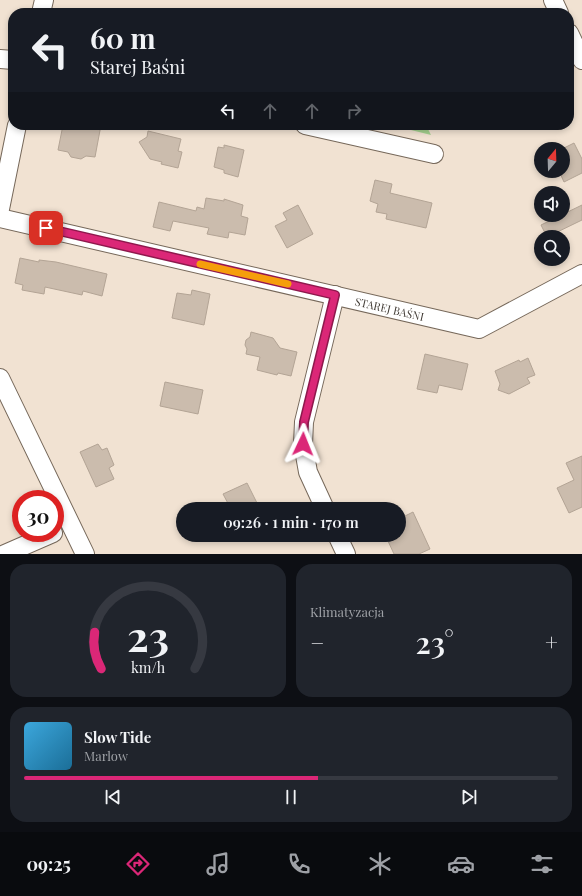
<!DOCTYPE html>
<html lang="pl">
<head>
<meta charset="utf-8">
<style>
  body { margin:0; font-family:"Playfair Display",serif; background:#20242c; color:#f1f3f6; height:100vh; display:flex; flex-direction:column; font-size:15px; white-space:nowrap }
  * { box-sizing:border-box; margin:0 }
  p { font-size:13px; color:#9ea1a6 }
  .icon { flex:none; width:22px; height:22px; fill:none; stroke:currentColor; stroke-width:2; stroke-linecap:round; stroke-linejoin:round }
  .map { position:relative; height:554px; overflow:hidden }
  .side { display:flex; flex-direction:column; gap:10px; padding:10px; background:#0d0f14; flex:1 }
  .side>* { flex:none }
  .guide { position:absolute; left:8px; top:8px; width:566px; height:122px; border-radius:16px; box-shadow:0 2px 6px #0003; background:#171b24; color:#f1f3f6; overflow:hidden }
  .needle { width:26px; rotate:19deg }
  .tools { position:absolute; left:534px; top:142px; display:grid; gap:8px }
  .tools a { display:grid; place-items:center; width:36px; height:36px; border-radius:50%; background:#171b24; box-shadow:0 2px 6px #0003; font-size:20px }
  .speed { position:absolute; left:12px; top:490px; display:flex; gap:8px; font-size:20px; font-weight:700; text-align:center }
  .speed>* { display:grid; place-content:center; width:52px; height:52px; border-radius:50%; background:#171b24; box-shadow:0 2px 6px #0003; line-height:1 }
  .speed .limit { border:6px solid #d22; background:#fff; color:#111 }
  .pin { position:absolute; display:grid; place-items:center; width:34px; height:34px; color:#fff; margin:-17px; border-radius:8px; box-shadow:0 2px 6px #0006 }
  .me { position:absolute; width:44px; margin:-22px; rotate:2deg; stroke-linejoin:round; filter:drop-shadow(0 0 3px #0008) }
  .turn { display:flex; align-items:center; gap:14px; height:84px; padding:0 16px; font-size:18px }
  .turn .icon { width:52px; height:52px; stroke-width:2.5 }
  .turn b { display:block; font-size:28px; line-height:34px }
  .lanes { display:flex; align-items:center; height:38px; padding:0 16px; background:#0003; justify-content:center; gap:20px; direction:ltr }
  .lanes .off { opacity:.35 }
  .big { font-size:30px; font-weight:600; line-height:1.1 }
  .side .tile { flex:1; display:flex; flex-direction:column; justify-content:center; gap:6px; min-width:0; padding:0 14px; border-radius:16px; background:#20242c }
  .side .dial { align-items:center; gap:0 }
  .dial svg { height:104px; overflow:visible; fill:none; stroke:#363941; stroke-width:7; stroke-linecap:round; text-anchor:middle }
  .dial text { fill:#f1f3f6; stroke:none }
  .song { display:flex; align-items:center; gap:12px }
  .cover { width:48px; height:48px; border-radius:6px; background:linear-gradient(135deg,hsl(200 70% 55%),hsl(200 70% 35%)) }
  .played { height:4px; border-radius:2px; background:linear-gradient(90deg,#db2777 55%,#363941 55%) }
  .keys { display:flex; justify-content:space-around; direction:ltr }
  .heat { display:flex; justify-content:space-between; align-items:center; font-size:22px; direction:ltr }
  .side .tiles { flex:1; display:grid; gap:10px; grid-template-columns:1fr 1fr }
  .tile:last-child { grid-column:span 2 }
  .trip { position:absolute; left:176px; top:502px; width:230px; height:40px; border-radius:20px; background:#171b24; box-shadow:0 2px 6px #0003; font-weight:600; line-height:40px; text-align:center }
  .tabs { display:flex; height:64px; justify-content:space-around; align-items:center; background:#090b0e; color:#9ea1a6 }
  .tabs .icon { width:28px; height:28px }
  .tabs .current { color:#db2777 }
  .tabs b { font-size:18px; color:#f1f3f6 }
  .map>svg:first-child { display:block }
</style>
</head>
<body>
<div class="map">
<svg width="582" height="554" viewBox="0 0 582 554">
  <rect width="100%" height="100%" fill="#f1e2d2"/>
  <!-- green -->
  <polygon fill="#a4d08e" points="391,125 426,125 431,135"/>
  <!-- building -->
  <g fill="#cbbcad" stroke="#b3a495">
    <polygon points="63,125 101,125 95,157 86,156 81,159 71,157 68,152 58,150"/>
    <polygon points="148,131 181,139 178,151 182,152 178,168 161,164 162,162 150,159 139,142 147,137"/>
    <polygon points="574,143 582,159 582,173 564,182 559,171 563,171 563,149 562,149"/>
    <polygon points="224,145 244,150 238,177 224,173 224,170 214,167 218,147 224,148"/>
    <polygon points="375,180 392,184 390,193 432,203 426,228 386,219 387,214 376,212 378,204 370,201"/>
    <polygon points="206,198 224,201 224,199 243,205 241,216 248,218 245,235 229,232 228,238 207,234 209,228 173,221 170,231 153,227 159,202 196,211 197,207 204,209"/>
    <polygon points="298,205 313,234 287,248 275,226 287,220 283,213"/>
    <polygon points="582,205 582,220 547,237 541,225"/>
    <polygon points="20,258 39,262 39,260 56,262 107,274 102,296 83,291 82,295 45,287 44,294 22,290 23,285 15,283"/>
    <polygon points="192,290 210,294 204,325 172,318 177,293 191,295"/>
    <polygon points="251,332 273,338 280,348 297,352 291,376 278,373 277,375 257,370 260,357 246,354 247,349 245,345 246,340 250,337"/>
    <polygon points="425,354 468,364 462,390 439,385 437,393 417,389"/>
    <polygon points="528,358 535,375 527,378 530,383 509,394 498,390 500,384 495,371 519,360 520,362"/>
    <polygon points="165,382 203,390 198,414 160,406"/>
    <polygon points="98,444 102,450 107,448 114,465 109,468 114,479 96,487 80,452"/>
    <polygon points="582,456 582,507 569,513 557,488 574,480 566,463"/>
    <polygon points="247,483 260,509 231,509 223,494"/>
    <polygon points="413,512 430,549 419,554 394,554 388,541 391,540 389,535 399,535 399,519"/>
  </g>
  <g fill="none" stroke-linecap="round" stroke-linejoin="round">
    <!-- minor casing -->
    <g stroke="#76685a" stroke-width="20">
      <g id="minor">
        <polyline points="553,0 559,13"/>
        <polyline points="41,13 44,0"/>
        <polyline points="569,33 582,60"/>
        <polyline points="0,59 13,60"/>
        <polyline points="305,125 434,154"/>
        <polyline points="0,209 17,125"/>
        <path id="s1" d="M0,218l479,111 103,-55"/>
        <polyline points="0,378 85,554"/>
        <polyline points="325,509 308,472 303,444 304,422 335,295"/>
        <polyline points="337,535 346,554"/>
        <polyline points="5,554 53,533"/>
      </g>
    </g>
    <!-- minor -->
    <use href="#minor" stroke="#fff" stroke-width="18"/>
  </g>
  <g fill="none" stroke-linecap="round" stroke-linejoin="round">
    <!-- route casing -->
    <g stroke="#8e194d" stroke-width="10">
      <polyline id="route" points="46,228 335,295 304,422 303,444"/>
    </g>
    <!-- route -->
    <use href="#route" stroke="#db2777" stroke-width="7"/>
    <!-- slow -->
    <polyline stroke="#f59e0b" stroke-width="7" points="200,264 288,284"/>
  </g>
  <g text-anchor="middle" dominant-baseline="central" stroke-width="4" stroke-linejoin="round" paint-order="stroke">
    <!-- street labels -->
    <g font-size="11" fill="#413b35" stroke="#f1e2d2">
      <text stroke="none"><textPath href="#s1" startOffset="400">STAREJ BAŚNI</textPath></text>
    </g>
  </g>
</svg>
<div class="tools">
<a><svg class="needle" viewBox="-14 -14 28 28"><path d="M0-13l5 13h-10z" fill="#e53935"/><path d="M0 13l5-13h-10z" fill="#9ea1a6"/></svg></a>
<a><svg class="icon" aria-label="sound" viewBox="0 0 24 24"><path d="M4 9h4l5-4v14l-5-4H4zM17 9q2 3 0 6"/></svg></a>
<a><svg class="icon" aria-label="search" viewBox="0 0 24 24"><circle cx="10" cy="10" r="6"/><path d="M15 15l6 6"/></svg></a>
</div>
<div class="speed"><div class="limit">30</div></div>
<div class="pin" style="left:46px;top:228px;background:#d93025"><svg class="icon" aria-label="arrive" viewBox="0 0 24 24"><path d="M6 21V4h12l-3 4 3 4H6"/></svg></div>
<svg class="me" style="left:303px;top:444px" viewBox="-20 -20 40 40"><path d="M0-17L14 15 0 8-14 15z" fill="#db2777" stroke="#fff" stroke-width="4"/></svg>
<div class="trip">09:26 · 1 min · 170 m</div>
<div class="guide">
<div class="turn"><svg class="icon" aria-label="left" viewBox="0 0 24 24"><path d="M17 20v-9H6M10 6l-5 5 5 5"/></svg><div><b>60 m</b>Starej Baśni</div></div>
<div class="lanes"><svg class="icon" aria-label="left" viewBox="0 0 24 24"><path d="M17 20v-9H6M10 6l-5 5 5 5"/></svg><svg class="icon off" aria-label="ahead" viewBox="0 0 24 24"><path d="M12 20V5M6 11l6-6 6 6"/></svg><svg class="icon off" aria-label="ahead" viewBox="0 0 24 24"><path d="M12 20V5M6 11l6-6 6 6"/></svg><svg class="icon off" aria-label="right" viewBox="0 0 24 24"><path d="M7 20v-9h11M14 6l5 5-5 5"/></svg></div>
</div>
</div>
<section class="side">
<div class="tiles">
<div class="tile dial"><svg viewBox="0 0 100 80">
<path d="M14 69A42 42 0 1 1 86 69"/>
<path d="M14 69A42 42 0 0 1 9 41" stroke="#db2777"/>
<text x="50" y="56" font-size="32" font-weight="700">23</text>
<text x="50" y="72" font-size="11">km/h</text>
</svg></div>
<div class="tile"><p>Klimatyzacja</p>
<div class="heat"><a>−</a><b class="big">23°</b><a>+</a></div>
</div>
<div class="tile">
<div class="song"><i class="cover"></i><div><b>Slow Tide</b><p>Marlow</p></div></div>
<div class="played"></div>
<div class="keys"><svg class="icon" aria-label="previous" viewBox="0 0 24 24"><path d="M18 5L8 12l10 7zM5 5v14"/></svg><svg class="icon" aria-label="pause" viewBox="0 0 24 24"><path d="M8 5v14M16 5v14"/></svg><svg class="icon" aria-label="next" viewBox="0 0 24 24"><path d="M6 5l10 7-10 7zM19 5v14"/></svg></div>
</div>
</div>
</section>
<nav class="tabs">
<b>09:25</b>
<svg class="icon current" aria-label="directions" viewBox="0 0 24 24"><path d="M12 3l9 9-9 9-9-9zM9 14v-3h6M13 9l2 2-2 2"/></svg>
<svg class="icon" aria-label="music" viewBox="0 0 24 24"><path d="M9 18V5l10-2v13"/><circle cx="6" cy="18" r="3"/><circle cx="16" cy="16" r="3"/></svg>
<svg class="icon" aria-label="phone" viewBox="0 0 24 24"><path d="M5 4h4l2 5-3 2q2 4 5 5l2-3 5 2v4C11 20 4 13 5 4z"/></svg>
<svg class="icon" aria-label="climate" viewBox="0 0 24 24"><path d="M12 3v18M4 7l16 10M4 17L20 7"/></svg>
<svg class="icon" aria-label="car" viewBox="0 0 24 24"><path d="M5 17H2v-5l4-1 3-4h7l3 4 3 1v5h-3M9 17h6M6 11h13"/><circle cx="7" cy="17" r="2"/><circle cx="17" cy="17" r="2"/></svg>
<svg class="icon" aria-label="filters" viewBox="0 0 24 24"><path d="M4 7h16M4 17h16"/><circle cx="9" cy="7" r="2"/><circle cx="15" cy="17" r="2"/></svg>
</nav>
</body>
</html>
